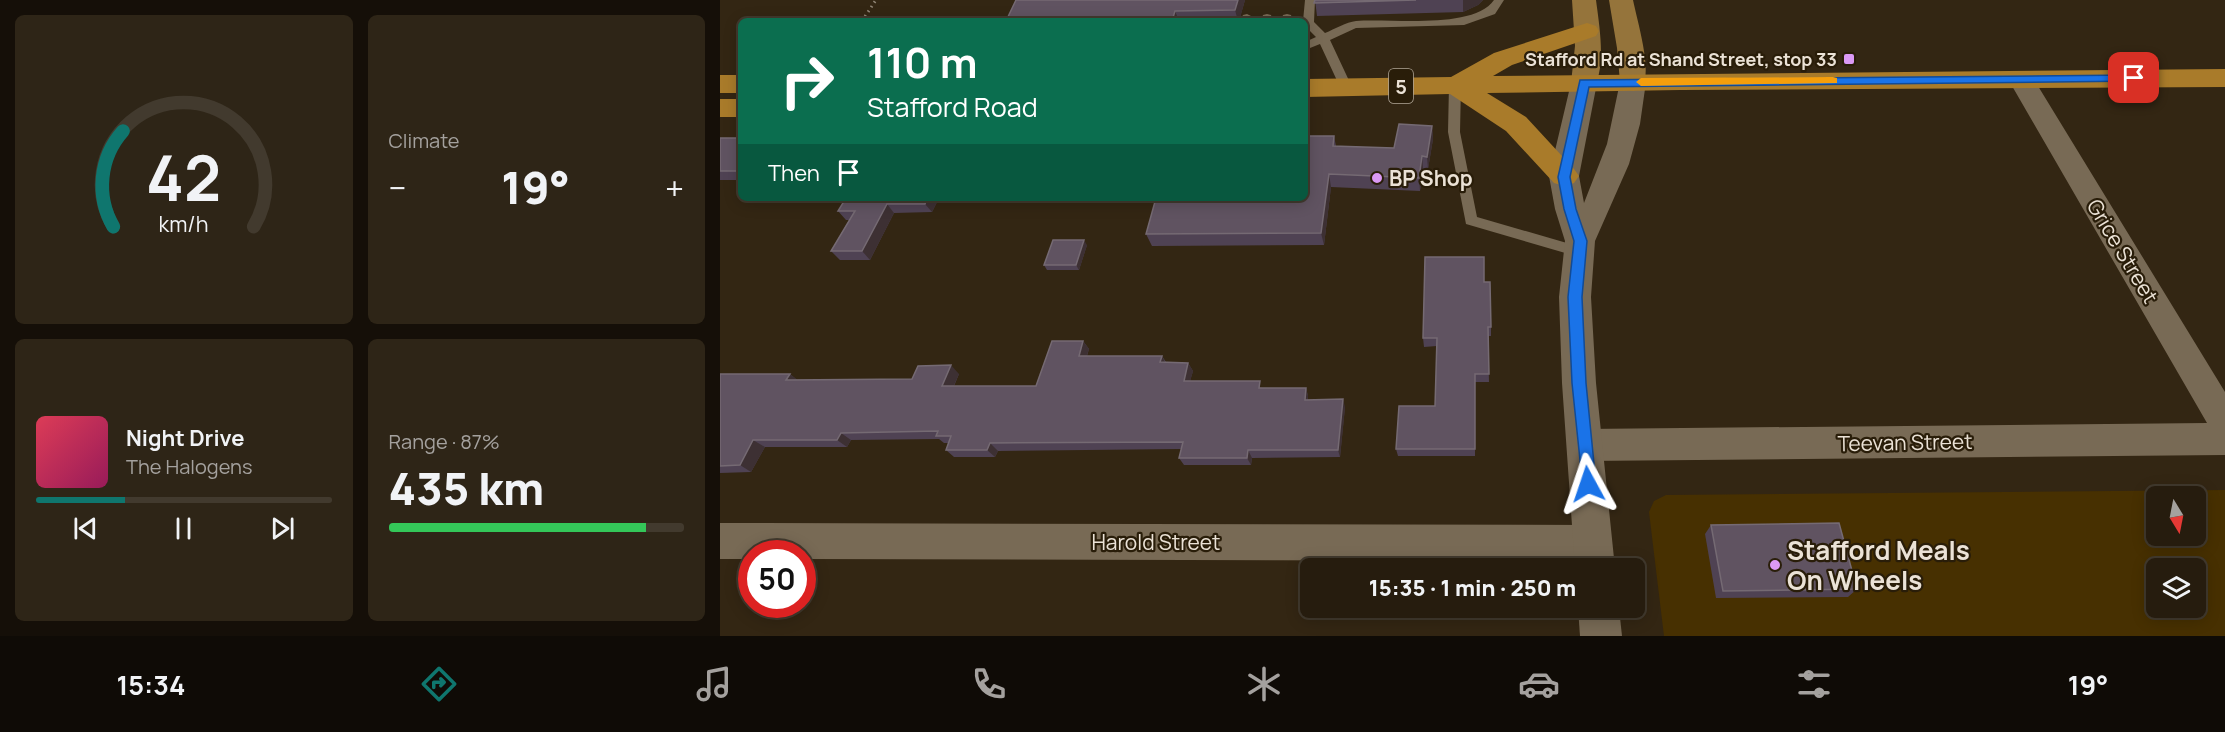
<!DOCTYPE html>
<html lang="en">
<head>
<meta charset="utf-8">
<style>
  body { margin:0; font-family:Manrope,sans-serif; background:#2e2517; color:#f1f3f6; height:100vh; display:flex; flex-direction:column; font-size:22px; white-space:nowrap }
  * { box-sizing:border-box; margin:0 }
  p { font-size:20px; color:#a4a19e }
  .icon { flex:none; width:33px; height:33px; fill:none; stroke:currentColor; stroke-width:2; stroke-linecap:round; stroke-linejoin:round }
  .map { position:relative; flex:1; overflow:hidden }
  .drawer { display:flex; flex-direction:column; gap:15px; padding:15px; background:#150f08; width:720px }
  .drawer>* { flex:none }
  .banner { position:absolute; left:18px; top:18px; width:570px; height:183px; border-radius:9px; box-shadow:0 3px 15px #0003,0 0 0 2px #423a2e; background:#0b6e4f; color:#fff; overflow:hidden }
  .needle { width:39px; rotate:170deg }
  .buttons { position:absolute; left:1426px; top:486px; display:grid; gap:12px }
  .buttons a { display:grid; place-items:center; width:60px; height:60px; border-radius:9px; background:#261c0e; box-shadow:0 3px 15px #0003,0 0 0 2px #423a2e; font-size:30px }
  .speed { position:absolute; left:18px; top:540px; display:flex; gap:12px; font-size:30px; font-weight:700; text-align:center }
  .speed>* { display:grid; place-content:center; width:78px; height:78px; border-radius:50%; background:#261c0e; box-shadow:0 3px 15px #0003,0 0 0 2px #423a2e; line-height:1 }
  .speed .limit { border:9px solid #d22; background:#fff; color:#111 }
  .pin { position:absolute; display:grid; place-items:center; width:51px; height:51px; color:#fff; margin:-26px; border-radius:12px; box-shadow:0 3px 9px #0006 }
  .me { position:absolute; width:66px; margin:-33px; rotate:355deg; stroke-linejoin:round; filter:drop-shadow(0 0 4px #0008) }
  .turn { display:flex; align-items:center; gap:21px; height:126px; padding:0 30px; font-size:27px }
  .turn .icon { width:78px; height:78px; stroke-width:2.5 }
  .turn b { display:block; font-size:42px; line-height:51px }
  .then { display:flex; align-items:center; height:57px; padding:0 30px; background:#0003; gap:12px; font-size:22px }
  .big { font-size:45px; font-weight:800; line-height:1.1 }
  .drawer .card { flex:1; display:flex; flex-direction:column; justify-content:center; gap:9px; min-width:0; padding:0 21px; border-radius:9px; background:#2e2517 }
  .drawer .dial { align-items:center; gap:0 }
  .dial svg { height:156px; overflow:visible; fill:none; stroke:#423a2e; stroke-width:7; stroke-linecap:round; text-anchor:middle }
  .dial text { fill:#f1f3f6; stroke:none }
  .song { display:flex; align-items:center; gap:18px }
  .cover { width:72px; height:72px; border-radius:9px; background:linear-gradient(135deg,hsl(350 70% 55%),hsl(330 70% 35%)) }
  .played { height:6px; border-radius:3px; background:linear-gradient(90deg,#0f766e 30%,#423a2e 30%) }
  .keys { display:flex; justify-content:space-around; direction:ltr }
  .heat { display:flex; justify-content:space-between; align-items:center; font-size:33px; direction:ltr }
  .charge { height:9px; border-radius:4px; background:linear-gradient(90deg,#34c759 87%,#423a2e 0) }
  .drawer .tiles { flex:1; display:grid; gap:15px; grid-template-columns:repeat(2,1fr) }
  .trip { position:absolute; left:580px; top:558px; width:345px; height:60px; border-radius:9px; background:#261c0e; box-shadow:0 3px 15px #0003,0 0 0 2px #423a2e; font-weight:800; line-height:60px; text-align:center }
  .menu { display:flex; height:96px; justify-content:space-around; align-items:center; background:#0f0b06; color:#a4a19e }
  .menu .icon { width:42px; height:42px }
  .menu .current { color:#0f766e }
  .menu b { font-size:27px; color:#f1f3f6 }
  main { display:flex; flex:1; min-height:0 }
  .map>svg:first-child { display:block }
</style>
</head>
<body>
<main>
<section class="drawer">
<div class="tiles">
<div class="card dial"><svg viewBox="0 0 100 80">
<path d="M14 69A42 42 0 1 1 86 69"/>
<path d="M14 69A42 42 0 0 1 19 20" stroke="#0f766e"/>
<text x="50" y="56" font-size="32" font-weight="700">42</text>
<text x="50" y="72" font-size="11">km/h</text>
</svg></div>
<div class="card"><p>Climate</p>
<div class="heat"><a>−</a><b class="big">19°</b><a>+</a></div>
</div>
<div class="card">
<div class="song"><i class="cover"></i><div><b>Night Drive</b><p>The Halogens</p></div></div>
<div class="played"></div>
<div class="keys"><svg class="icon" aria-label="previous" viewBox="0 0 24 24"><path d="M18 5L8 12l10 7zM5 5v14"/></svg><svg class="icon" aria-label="pause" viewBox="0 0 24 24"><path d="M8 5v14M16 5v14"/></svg><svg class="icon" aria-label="next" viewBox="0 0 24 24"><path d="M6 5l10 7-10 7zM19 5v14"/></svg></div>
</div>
<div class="card"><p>Range · 87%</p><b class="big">435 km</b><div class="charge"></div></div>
</div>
</section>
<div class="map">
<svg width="1505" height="636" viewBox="0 0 1505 636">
  <rect width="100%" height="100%" fill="#332613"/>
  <!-- green -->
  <path fill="#473001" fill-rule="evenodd" d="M1505,490v146h-561l-15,-124 5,-11 12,-6zM1437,496h39v40h-39zM1437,568h39v40h-39z"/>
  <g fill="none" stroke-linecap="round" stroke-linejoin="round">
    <!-- path -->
    <polyline stroke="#908576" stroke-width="3" stroke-dasharray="1.5 4" stroke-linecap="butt" points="142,21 156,0"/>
    <!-- lane -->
    <g fill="#786a55" fill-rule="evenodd">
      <path d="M585,0h10l-1,22 11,11c10,-4 21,-11 31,-12 35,-3 117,9 138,-21h10l-9,14 -31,11 -108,3 -26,12 22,47 -6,4 -6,-4 -20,-43 -15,6v-8l11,-5 -11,-11v-5h-2z"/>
      <polygon points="527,14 533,17 532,21 520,21 523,15"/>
      <polygon points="547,14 551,15 553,21 541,21 543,15"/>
      <polygon points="567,14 571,15 573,21 561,21 563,15"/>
      <polygon points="735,81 741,85 740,132 757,217 864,248 866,252 864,256 859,257 746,224 728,132 729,85"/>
    </g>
    <!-- street -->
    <g fill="#786a55" fill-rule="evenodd">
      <polygon points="1301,71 1310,73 1505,392 1505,455 865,461 853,456 848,445 853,434 865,429 1487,423 1288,79 1292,73"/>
      <polygon points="0,523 873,525 886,530 892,543 886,556 873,561 82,559 82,554 32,554 32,559 0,559"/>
    </g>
    <!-- secondary -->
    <g fill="#786a55" fill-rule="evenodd">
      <polygon points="913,73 922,76 926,82 920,124 909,164 875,241 871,297 876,383 895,568 855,568 842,383 839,297 845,241 835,209 829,176 851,83 855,77 864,74 873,77 877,83 859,176 864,203 887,144 900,82 904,76"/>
      <polygon points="858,608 899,608 902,636 860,636"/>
    </g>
    <!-- primary -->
    <g fill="#95743b" fill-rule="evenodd">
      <path d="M852,0h24c3,24 11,68 -3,89l-9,3 -9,-3 -4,-6 4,-37z"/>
      <path d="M889,0h24c4,20 20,72 9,88l-9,3 -9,-3 -4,-6 -3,-34z"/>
    </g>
    <!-- highway -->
    <g fill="#a97b2a" fill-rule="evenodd">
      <polygon points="867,23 876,26 879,31 876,36 792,65 773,76 1505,69 1505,87 960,90 767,93 806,117 854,169 859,176 854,183 844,186 834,183 786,131 730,94 585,97 585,79 731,77 774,53"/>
      <rect x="0" y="75" width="21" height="18"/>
      <rect x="0" y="99" width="21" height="18"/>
    </g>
  </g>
  <!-- wall -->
  <g fill="#4f4253">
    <polygon points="525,0 519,21 286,21"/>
    <polygon points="595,0 763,0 758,5 743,12 597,16"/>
    <polygon points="712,126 713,139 708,169 703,169 700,191 611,187 604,245 432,246 426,234 585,198 614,136 616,146 674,148"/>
    <rect x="0" y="138" width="21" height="42"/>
    <polygon points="108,198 219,198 212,212 174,213 150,260 120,260 111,251 129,220 126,220 118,211 124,201 111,201"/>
    <polygon points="367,245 359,270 327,270 324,265"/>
    <polygon points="764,282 771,327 771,336 768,336 769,382 755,382 755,456 678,456 676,449 715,406 717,346 704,347 703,338"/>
    <polygon points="363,341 369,349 367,356 442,356 446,362 468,363 473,371 470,381 543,388 586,388 588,396 588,400 625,407 620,457 532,458 531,465 464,465 459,458 461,449 278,451 275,457 234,457 226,450 228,443 224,443 219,439 131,440 127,447 45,447 31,472 0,473 0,374 70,374 77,380 192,379 239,374 234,386 316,386"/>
    <polygon points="991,525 1137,589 1128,597 996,598 985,534"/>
  </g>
  <!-- shaded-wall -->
  <g fill="#3d3033">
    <polygon points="518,0 525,0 519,21 518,21 515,10"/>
    <polygon points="743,0 763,0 758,5 743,12"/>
    <polygon points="455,11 459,21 452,21"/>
    <polygon points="712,126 713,139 708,169 707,157"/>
    <polygon points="702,156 703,169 700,191 699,178"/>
    <polygon points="609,174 611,187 604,245 601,233"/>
    <polygon points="207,198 219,198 212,212 205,204"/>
    <polygon points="167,204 174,213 150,260 142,251"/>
    <polygon points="364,240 367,245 359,270 356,265"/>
    <polygon points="363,341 369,349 364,364 359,356"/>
    <polygon points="442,356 446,364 440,362"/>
    <polygon points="468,363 473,371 468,389 464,381"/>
    <polygon points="231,365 239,374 230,394 222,386"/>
    <polygon points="70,374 80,382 66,380"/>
    <polygon points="586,388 588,396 587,407 585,400"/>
    <polygon points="623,399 625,407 620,457 618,450"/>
    <polygon points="121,433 131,440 127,447 117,440"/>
    <polygon points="33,440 45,447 31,472 20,465"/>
    <polygon points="270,443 278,451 275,457 267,450"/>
    <polygon points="528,450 532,458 531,465 527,458"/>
  </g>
  <!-- building -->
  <g fill="#605361" stroke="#756a73" stroke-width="1.5">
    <polygon points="296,0 518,0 515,10 455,11 452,21 286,21"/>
    <polygon points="595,0 696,0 594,3"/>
    <polygon points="679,124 712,126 707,157 702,156 699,178 609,174 601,233 426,234 436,198 585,198 585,136 614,136 613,146 674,148"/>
    <rect x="0" y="138" width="21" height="33"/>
    <polygon points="126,198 207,198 205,204 167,204 142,251 111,251 135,211 118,211"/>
    <polygon points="333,240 364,240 356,265 324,265"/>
    <polygon points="705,257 764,257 764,282 770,282 771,327 768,327 769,374 755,374 755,449 676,449 679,406 715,406 717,338 703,338"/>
    <polygon points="332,341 363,341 359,356 442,356 440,362 468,363 464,381 540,381 539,388 586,388 585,400 623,399 618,450 528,450 527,458 459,458 463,442 270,443 267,450 226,450 231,436 216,436 218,431 121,433 117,440 33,440 20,465 0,466 0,374 70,374 66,380 192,379 198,366 231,365 222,386 316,386"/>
    <polygon points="1119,523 1137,589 1003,591 991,525"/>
  </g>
  <!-- route -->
  <polygon fill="#1a73e8" stroke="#114b97" stroke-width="1.5" points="1414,75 1420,78 1418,81 869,87 850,177 856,209 867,241 862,297 866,383 876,484 874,489 868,491 863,489 852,383 848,297 854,241 844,209 838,177 860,80"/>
  <!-- slow -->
  <polygon fill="#f59e0b" points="1113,77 1117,78 1117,83 921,86 916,82 921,78"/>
  <!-- markers -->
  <g fill="#db99f5" stroke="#291d09" stroke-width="2">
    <rect x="1123" y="53" width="12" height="12" rx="3"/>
    <circle cx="657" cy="178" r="6"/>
    <circle cx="1055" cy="565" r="6"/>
  </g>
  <g text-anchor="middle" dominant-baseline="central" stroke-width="4.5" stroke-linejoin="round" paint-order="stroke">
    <!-- far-poi labels -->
    <g font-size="18" font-weight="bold" fill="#ebe2d6" stroke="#291d09" text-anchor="end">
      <text x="1117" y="59">Stafford Rd at Shand Street, stop 33</text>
    </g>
    <!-- shield labels -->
    <rect fill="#291d09" stroke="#b1a798" stroke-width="1.5" x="669" y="69" width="24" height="34" rx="4.5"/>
    <g font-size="20" font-weight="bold" fill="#ebe2d6">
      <text x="681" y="86">5</text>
    </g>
    <!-- poi labels -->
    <g font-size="21" font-weight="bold" fill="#ebe2d6" stroke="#291d09" text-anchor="start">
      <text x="669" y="178">BP Shop</text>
    </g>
    <!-- street labels -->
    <g font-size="21" fill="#ebe2d6" stroke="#291d09">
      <text transform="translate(1403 251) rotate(59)">Grice Street</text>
      <text transform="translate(1185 442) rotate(-1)">Teevan Street</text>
      <text x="436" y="542">Harold Street</text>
    </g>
    <!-- near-poi labels -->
    <g font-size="26" font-weight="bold" fill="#ebe2d6" stroke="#291d09" text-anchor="start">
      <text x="1067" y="550">Stafford Meals<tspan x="1067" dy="30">On Wheels</tspan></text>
    </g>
  </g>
</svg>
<div class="buttons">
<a><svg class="needle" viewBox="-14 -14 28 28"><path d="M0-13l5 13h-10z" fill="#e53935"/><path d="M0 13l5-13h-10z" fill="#a4a19e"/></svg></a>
<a><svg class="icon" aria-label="layers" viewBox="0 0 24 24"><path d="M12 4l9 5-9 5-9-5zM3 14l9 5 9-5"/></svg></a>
</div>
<div class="speed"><div class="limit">50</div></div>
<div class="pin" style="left:1414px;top:78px;background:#d93025"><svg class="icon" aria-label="arrive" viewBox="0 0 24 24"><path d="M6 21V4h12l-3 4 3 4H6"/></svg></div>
<svg class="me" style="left:868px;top:484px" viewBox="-20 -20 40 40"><path d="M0-17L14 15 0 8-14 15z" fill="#1a73e8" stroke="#fff" stroke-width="4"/></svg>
<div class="trip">15:35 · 1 min · 250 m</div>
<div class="banner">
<div class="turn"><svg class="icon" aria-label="right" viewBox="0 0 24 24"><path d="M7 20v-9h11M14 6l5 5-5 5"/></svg><div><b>110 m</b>Stafford Road</div></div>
<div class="then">Then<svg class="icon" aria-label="arrive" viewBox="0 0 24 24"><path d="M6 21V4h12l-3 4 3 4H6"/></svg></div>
</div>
</div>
</main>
<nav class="menu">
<b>15:34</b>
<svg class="icon current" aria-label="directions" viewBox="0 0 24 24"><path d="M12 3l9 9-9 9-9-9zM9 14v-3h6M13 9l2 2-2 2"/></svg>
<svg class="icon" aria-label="music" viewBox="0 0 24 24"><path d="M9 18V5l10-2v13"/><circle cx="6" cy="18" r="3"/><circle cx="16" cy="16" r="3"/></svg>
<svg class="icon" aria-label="phone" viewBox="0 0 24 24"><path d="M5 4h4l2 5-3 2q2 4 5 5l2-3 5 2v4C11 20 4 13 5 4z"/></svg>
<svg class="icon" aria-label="climate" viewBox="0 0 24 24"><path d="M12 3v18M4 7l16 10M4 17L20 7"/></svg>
<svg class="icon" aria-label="car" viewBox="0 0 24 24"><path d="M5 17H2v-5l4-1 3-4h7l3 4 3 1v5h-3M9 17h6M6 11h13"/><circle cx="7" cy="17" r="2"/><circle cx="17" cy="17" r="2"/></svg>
<svg class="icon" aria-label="filters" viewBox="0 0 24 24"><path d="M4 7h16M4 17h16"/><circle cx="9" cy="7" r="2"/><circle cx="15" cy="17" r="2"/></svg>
<b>19°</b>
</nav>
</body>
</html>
